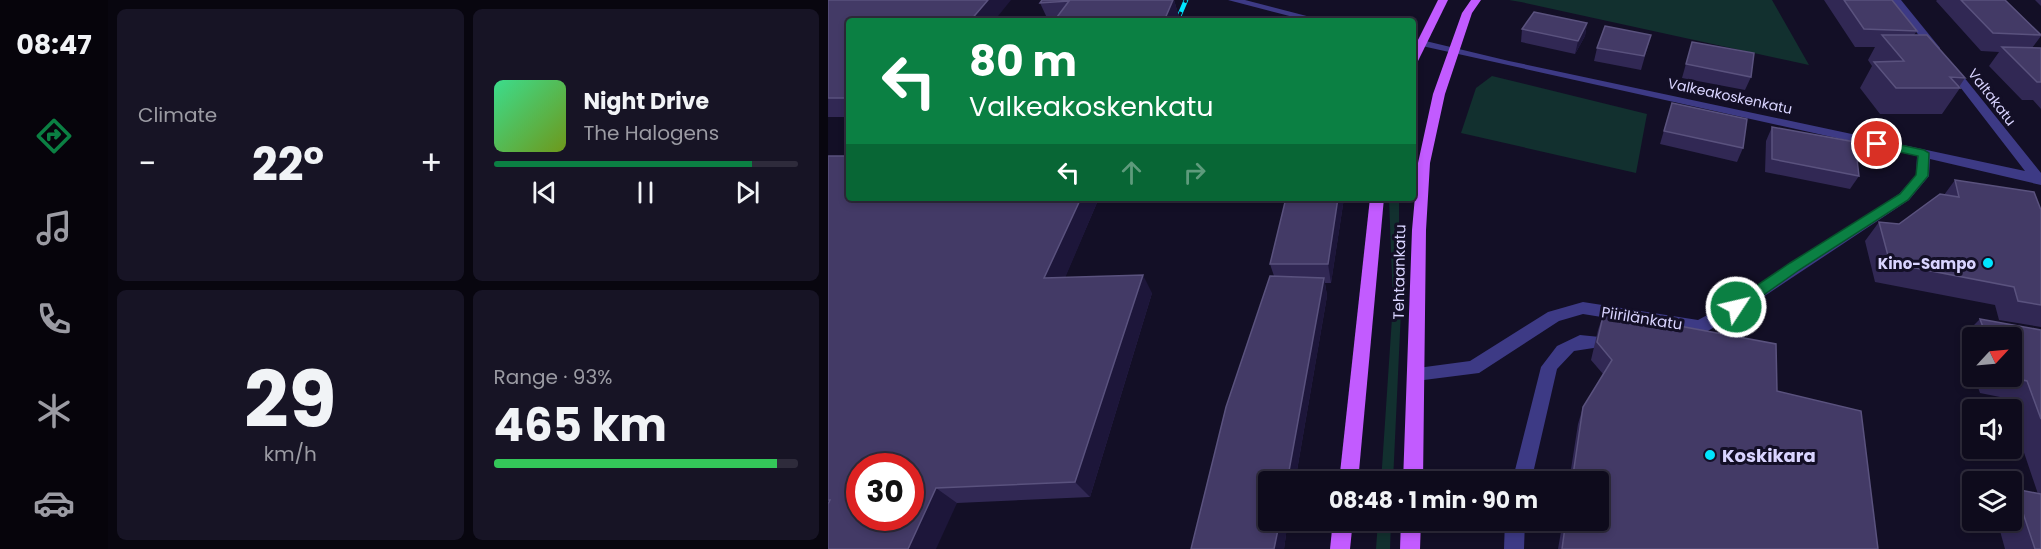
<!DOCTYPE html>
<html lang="en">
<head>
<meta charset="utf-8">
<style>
  body { margin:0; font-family:Poppins,sans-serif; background:#171425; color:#f1f3f6; height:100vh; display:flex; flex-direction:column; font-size:22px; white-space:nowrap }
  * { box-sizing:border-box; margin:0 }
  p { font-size:20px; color:#9b9ba3 }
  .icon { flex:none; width:33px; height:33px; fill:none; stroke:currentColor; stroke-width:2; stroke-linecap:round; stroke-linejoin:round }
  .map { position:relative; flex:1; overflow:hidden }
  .details { display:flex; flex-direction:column; gap:9px; padding:9px; background:#08060f; width:720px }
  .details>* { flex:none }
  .banner { position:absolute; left:18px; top:18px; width:570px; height:183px; border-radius:6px; box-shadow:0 3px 9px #0003,0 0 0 2px #2e2b3b; background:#0b8043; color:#fff; overflow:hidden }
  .needle { width:39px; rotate:64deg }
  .tools { position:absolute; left:1134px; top:327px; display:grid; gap:12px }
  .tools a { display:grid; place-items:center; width:60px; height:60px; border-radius:6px; background:#0e0b1c; box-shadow:0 3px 9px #0003,0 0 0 2px #2e2b3b; font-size:30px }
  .speed { position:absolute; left:18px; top:453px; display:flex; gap:12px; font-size:30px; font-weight:700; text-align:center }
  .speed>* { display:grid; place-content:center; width:78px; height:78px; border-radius:50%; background:#0e0b1c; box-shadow:0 3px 9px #0003,0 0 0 2px #2e2b3b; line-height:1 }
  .speed .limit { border:9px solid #d22; background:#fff; color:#111 }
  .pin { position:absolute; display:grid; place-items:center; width:51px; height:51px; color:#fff; margin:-26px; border:3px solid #fff; border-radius:50%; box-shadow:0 2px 6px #0007 }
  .me { position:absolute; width:66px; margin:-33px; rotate:55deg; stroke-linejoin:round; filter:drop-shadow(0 0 4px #0008) }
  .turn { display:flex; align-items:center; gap:21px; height:126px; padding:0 24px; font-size:27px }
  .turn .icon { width:78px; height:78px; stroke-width:2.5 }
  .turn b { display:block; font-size:42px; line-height:51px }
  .lanes { display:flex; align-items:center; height:57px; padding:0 24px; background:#0003; justify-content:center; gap:30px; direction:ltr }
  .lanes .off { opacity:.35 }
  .big { font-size:45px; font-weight:700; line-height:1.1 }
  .details .tile { flex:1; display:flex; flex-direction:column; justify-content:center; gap:9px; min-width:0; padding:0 21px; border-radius:9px; background:#171425 }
  .details .dial { align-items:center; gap:0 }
  .dial b { font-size:78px; line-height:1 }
  .song { display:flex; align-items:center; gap:18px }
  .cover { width:72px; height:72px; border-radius:9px; background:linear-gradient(135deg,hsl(150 70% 55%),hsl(80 70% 35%)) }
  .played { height:6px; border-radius:3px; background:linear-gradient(90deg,#0b8043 85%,#2e2b3b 85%) }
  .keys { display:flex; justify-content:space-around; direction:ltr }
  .heat { display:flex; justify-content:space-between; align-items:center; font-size:33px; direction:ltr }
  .charge { height:9px; border-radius:4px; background:linear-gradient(90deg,#34c759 93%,#2e2b3b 0) }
  .details .tiles { flex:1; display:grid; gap:9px; grid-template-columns:repeat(2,1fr) }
  .trip { position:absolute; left:430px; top:471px; width:351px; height:60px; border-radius:6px; background:#0e0b1c; box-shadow:0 3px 9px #0003,0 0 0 2px #2e2b3b; font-weight:700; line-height:60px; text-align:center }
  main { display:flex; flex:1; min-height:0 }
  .dock { display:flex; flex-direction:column; width:108px; justify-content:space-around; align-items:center; background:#06040b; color:#9b9ba3 }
  .dock .icon { width:42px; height:42px }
  .dock .selected { color:#0b8043 }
  .dock b { font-size:27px; color:#f1f3f6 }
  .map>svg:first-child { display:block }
</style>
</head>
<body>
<main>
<nav class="dock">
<b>08:47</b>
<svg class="icon selected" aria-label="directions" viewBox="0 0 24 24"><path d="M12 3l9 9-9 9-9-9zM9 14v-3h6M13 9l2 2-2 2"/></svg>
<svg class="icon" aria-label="music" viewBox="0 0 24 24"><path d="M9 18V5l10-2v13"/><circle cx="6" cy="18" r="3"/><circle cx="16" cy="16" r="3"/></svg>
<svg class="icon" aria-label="phone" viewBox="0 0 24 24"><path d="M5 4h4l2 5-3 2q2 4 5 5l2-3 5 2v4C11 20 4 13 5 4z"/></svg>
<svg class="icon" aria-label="climate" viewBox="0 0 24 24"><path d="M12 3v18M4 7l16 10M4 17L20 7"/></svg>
<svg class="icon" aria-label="car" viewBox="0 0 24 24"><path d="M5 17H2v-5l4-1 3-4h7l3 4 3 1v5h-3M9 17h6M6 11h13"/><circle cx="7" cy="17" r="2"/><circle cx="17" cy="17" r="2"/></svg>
</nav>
<section class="details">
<div class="tiles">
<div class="tile"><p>Climate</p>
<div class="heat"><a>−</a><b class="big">22°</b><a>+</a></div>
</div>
<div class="tile">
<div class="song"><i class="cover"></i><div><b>Night Drive</b><p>The Halogens</p></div></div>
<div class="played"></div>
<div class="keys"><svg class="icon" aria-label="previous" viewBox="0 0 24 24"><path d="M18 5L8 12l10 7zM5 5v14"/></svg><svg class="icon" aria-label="pause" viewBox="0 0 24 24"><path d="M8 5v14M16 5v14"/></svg><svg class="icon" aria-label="next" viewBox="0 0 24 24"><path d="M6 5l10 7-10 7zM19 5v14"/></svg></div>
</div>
<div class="tile dial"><b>29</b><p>km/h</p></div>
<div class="tile"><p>Range · 93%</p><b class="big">465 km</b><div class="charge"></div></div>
</div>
</section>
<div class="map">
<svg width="1213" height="549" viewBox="0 0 1213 549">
  <rect width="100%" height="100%" fill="#130f26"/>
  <!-- green -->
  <g fill="#12302f">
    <polygon points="681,0 944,0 981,65 693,2"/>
    <polygon points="664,76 819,114 808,173 633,133 648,88"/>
    <polygon points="561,198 571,198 571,243 575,268 565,481 553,482 565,303"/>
    <polygon points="550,521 563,521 562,549 548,549"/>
  </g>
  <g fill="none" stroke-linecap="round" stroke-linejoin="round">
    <!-- minor -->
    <g fill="#3d3a85" fill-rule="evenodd">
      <polygon points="400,0 417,0 498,21 481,21"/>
      <polygon points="1063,0 1073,0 1112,48 1112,52 1104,52"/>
      <polygon points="585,38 681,61 1197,171 1119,70 1119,66 1127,66 1213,173 1213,185 1102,159 1101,176 1081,200 914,311 878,332 872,333 755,314 731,321 651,373 588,381 582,379 580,374 582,369 642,361 720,312 755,302 870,320 902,303 1071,194 1088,175 1089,156 585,44"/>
      <polygon points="752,335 772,337 774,342 772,347 746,351 729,369 703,482 684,482 713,367 729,346"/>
      <polygon points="677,520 697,520 696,549 676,549"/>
    </g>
    <!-- major -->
    <g fill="#c25bff" fill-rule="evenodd">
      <polygon points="610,0 620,0 590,61 585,64 585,50"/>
      <polygon points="643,0 653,0 644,13 617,94 602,163 598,230 595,482 575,482 584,230 590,163 605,94 634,13"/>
      <polygon points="542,198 556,198 530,482 511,482"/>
      <polygon points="505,520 525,520 522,549 502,549"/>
      <polygon points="573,520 593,520 592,549 572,549"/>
    </g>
    <!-- rail casing -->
    <g stroke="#00e5ff" stroke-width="4.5">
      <polyline id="rail" points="349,21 358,0"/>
    </g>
    <!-- rail -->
    <use href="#rail" stroke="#130f26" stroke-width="3" stroke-dasharray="10" stroke-linecap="butt"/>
  </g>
  <!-- wall -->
  <g fill="#312854">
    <polygon points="0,0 21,21 21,117 0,117"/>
    <polygon points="214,0 346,0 351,17 220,20 212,3"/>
    <polygon points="996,0 1064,0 1089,31 1086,35 1137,78 1131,87 1132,88 1114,114 1052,114 1032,88 1044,66 1040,60 1047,47 1027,47"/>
    <polygon points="1109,0 1177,0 1213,34 1213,36 1204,48 1213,48 1213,109 1205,100 1194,100 1161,66 1171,52 1153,51 1108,1"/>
    <polygon points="1207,0 1213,0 1213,6"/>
    <polygon points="759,23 757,36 747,54 693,42 694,29"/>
    <polygon points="823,35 813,70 766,61 769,48"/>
    <polygon points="864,42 923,77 917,90 854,78"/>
    <polygon points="844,103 915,148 909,162 832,144"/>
    <polygon points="944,127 1031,176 1022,189 937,172 938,141"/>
    <polygon points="0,156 21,198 271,198 237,277 324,293 262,497 129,503 0,549"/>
    <polygon points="1127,180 1213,210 1213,327 1171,320 1167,305 1047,282 1037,241 1051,222 1071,224 1116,195"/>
    <polygon points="458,198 516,198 503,283 497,283 499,296 467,482 441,482 441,520 460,520 456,549 363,549 398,407 442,276 446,276 442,264"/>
    <polygon points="776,312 949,391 1050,549 730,549 735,520 771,520 771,482 741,482 750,424 755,407 775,374 763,360 770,330"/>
    <polygon points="1152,319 1213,330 1213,549 1177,549 1169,520 1184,520 1184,491 1187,489 1210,494 1184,417 1184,410 1181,410 1177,398 1152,393 1146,376 1184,376 1184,338 1144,338 1144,370 1134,337"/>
  </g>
  <!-- shaded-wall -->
  <g fill="#1d163a">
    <polygon points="160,0 183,0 166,21 142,21"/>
    <polygon points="345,0 346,0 351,17 349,21 336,21"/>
    <polygon points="759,23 757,36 747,54 750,41"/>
    <polygon points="253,198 271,198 229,297 216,278"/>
    <polygon points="510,198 516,198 503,283 500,264"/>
    <polygon points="315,275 324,293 262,497 247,482"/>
    <polygon points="496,278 499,296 467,482 459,482"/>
    <polygon points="108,488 129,503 108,549 80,549"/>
    <polygon points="452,520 460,520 456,549 446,549"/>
  </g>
  <!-- building -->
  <g fill="#433a66" stroke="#5a527e" stroke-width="1.5" fill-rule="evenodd">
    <polygon points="0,0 160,0 142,21 21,21 21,98 0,98"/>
    <polygon points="214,0 345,0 336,21 226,21 241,1 212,3"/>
    <polygon points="1016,0 1064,0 1089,31 1036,29"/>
    <polygon points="1133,0 1177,0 1213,35 1165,33"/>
    <polygon points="706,12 759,23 750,41 694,29"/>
    <polygon points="777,26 823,35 816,56 769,48"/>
    <polygon points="1054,35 1099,35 1137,78 1122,77 1132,88 1068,88 1046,62 1076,61"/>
    <polygon points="864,42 926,53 923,77 858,64"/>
    <polygon points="1174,47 1213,48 1213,82 1209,82"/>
    <polygon points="844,103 919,119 915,148 836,131"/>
    <polygon points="944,127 1027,142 1031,176 944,159"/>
    <path d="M0,156h21v42h232l-37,80 99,-3 -68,207 -139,6 -28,61h-80v-45l2,-4h-2zM32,466h50v52h-50z"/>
    <polygon points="1127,180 1206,192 1213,210 1213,305 1190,301 1186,287 1062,263 1051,222 1071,224 1112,194 1131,197"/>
    <polygon points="458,198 510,198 500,264 442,264"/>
    <polygon points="442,276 496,278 459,482 441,482 441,520 452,520 446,549 363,549 398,407"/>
    <polygon points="776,312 948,344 949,391 1033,411 1050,549 734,549 738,520 771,520 771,482 744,482 755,407 784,360 769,342"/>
    <polygon points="1152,319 1213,330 1213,419 1199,381 1176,376 1184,376 1184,338 1159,338"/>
    <polygon points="1187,489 1213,494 1213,549 1207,549"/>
  </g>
  <!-- route -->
  <polygon fill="#0b8043" stroke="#07532c" stroke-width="1.5" points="1049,140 1096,150 1101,153 1100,176 1080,200 971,270 913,311 903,311 901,307 903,303 962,263 1072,194 1088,175 1090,156 1045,146 1044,144"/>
  <!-- markers -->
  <g fill="#00e5ff" stroke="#130f26" stroke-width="2">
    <circle cx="1160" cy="263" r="6"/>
    <circle cx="882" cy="455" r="6"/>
  </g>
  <g text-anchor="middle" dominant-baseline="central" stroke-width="6" stroke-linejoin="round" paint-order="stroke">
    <!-- far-street labels -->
    <g font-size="14" fill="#d9d4ff" stroke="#130f26">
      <text transform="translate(902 96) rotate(12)">Valkeakoskenkatu</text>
      <text transform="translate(1164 97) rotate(52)">Valtakatu</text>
    </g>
    <!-- poi labels -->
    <g font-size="15" font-weight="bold" fill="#d9d4ff" stroke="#130f26" text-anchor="end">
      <text x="1148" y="263">Kino-Sampo</text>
    </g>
    <!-- street labels -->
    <g font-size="15" fill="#d9d4ff" stroke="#130f26">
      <text transform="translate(571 272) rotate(-89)">Tehtaankatu</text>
      <text transform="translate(814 318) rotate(9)">Piirilänkatu</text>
    </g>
    <!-- near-poi labels -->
    <g font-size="18" font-weight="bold" fill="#d9d4ff" stroke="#130f26" text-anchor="start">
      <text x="894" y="455">Koskikara</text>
    </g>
  </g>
</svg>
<div class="tools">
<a><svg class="needle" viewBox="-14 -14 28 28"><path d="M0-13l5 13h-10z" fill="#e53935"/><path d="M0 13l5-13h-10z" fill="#9b9ba3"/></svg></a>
<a><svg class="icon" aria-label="sound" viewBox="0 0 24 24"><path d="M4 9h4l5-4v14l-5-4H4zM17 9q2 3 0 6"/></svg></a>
<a><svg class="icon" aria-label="layers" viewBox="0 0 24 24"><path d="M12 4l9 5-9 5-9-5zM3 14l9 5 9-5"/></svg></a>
</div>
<div class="speed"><div class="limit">30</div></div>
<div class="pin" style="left:1049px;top:144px;background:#d93025"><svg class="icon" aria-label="arrive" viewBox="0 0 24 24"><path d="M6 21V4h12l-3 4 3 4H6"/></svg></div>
<svg class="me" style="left:908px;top:307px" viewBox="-20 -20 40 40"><circle r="17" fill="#0b8043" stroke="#fff" stroke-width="3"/><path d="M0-11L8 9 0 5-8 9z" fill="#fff"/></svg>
<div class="trip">08:48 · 1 min · 90 m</div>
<div class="banner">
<div class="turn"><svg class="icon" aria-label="left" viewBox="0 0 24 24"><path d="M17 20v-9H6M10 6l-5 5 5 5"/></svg><div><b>80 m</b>Valkeakoskenkatu</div></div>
<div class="lanes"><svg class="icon" aria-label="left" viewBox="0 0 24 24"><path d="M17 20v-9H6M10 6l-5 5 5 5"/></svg><svg class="icon off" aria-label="ahead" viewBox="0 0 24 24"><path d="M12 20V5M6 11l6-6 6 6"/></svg><svg class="icon off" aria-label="right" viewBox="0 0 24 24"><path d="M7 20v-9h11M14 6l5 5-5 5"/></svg></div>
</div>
</div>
</main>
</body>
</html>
